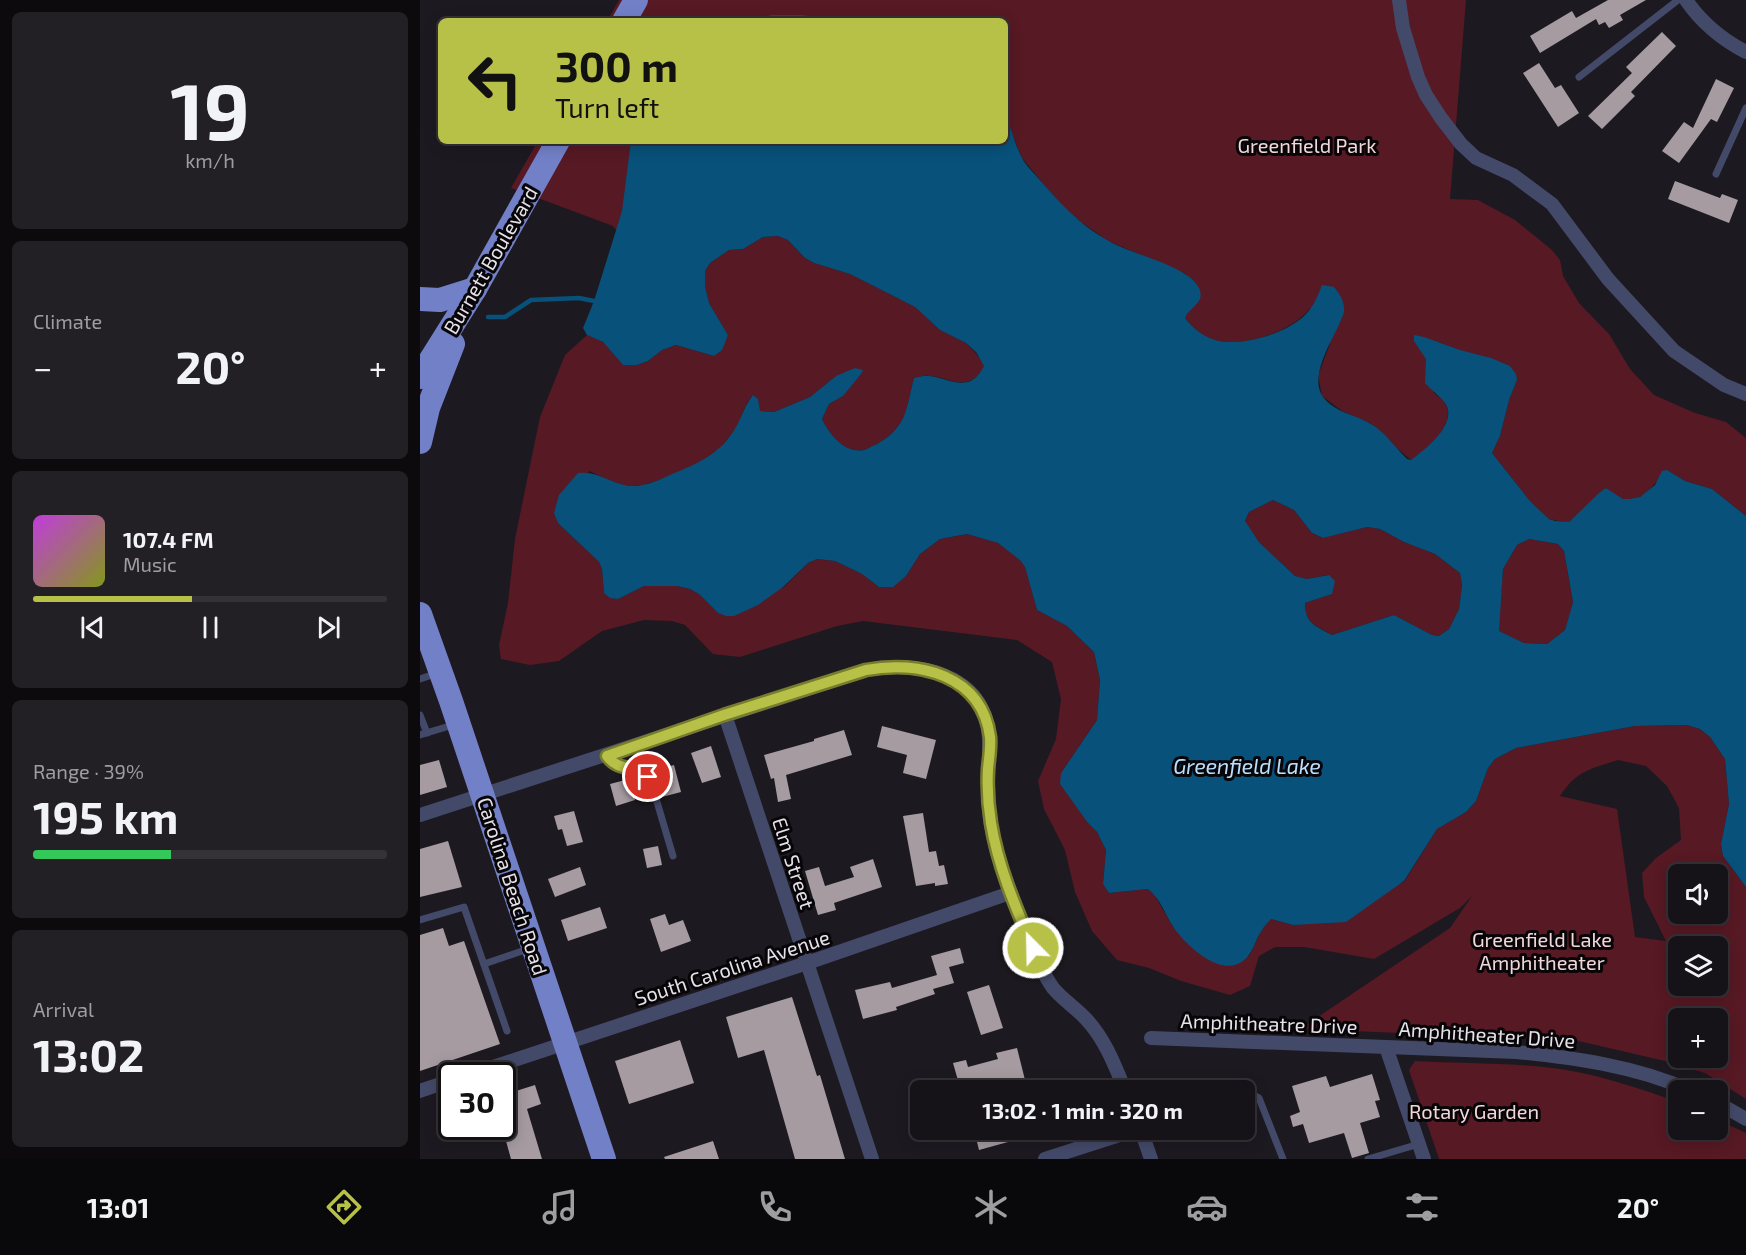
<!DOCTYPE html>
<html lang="en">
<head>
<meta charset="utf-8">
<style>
  body { margin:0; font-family:"Exo 2",sans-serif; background:#232025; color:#f1f3f6; height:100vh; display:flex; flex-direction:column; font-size:22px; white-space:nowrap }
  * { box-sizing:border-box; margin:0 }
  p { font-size:20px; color:#9e9ea2 }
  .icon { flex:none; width:33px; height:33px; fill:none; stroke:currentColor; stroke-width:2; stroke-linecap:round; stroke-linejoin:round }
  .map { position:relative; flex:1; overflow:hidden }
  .side { display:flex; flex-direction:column; gap:12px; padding:12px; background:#0c0a0d; width:420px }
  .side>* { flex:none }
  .banner { position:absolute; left:18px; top:18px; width:570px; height:126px; border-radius:9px; box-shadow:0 3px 15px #0003,0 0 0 2px #353237; background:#b8c147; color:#111; overflow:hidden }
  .controls { position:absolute; left:1248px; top:864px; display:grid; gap:12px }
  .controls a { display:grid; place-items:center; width:60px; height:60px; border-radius:9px; background:#161318; box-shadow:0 3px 15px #0003,0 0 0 2px #353237; font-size:30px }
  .speed { position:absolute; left:18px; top:1062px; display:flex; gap:12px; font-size:30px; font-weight:700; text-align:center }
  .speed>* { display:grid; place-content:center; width:78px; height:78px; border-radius:50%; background:#161318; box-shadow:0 3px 15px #0003,0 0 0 2px #353237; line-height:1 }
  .speed .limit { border:3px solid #111; border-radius:9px; background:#fff; color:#111 }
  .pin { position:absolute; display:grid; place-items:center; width:51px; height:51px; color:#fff; margin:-26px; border:3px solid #fff; border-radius:50%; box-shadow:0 2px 6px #0007 }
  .me { position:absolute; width:66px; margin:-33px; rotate:337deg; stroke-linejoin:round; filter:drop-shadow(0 0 4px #0008) }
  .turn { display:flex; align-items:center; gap:21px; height:126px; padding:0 18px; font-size:27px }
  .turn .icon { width:78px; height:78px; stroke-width:2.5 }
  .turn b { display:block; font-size:42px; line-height:51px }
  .big { font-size:45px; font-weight:700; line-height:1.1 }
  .side .tile { flex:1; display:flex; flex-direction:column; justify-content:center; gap:9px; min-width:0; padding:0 21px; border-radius:9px; background:#232025 }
  .side .dial { align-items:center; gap:0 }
  .dial b { font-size:78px; line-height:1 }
  .song { display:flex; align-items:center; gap:18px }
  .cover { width:72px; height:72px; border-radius:9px; background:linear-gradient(135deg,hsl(290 70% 55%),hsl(70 70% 35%)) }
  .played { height:6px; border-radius:3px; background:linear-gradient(90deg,#b8c147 45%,#353237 45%) }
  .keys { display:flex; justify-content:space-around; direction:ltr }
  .heat { display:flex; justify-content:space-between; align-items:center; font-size:33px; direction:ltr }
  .charge { height:9px; border-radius:4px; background:linear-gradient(90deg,#34c759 39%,#353237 0) }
  .trip { position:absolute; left:490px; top:1080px; width:345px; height:60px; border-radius:9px; background:#161318; box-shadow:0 3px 15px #0003,0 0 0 2px #353237; font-weight:700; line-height:60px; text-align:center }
  .dock { display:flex; height:96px; justify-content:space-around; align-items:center; background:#09080a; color:#9e9ea2 }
  .dock .icon { width:42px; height:42px }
  .dock .selected { color:#b8c147 }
  .dock b { font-size:27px; color:#f1f3f6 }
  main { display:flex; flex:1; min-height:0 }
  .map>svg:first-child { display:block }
</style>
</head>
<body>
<main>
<section class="side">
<div class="tile dial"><b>19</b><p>km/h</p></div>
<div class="tile"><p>Climate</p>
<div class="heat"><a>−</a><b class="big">20°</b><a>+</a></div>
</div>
<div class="tile">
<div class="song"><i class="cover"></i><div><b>107.4 FM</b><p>Music</p></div></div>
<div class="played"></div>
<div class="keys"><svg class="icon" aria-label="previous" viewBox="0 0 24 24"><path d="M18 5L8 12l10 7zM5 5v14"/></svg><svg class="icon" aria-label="pause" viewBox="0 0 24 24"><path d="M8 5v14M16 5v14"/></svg><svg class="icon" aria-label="next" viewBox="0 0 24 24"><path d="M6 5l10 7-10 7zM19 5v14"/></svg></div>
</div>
<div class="tile"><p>Range · 39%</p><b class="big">195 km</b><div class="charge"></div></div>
<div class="tile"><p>Arrival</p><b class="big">13:02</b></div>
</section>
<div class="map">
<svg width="1326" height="1159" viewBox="0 0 1326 1159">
  <rect width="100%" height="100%" fill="#1d1920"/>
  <!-- green -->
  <g fill="#571924" fill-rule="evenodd">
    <path d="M199,0h847l-16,199 28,1 37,20 37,30 8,10 3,16 16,27 30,31 21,35 24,26 41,18 31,9 20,16v78l-34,-27 -27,-8 -18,-11c-11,11 -25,35 -44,29 -6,-3 -12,-7 -17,-11l-37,34h-5l-15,-3 -19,-18 -38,-48 8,-17 9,-36 8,-20 -7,-14c-23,-9 -48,-13 -71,-24l-5,51c5,4 11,8 13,14 7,20 -22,43 -36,53l-13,-11 -15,-16 -13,-10 -28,-12 -20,-15 -4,-21 12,-31 -20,-36c-16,23 -63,38 -91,33 -14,-2 -26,-12 -34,-23l2,-5 -1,-39 -78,-33 -27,-19 -20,-17 -39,-47 -17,-42v-95h-398z"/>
    <polygon points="118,141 301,141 227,268 193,226 91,188"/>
    <path d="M358,236l10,4 17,18 9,5 36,11 65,33 25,23 26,13 9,9 10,14c-18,31 -38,8 -61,10 -3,0 -6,1 -10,2 -4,14 -6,32 -13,44 -7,11 -14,16 -24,22 -4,1 -9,5 -13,6 -19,4 -35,-16 -42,-31l7,-15 14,-8 -7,-20 -26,21 -36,15 -15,-1 -1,-12 -5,-4c-9,10 -11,22 -17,33 -8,12 -20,26 -33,33 -13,8 -55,25 -70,25 -15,0 -30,-9 -44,-15l-31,52 41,39 3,7 2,24 14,6 26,-13h33l13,3 9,5 19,19 66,-26 24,-24 9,-4 18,2 27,13 17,13 27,-11 14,-22 20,-15 27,-5 31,9 22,16 5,8 12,43 30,16 27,26 6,28 -3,40 -36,53 27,50 9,9 9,18 -3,34 6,9 39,-4 6,5 19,33 76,29 13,-27 9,-10 22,6 111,-43 33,-53 29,-17 10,-11 12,-33 7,-9 21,-11 119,-22 52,-1 13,4 10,8 15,22 4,45 -8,40 2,12 23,31v212l-41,-26 -40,-12 -91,-21 -274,-11 150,-101 22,-32 -12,12 -86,51 -70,-12h-29l-16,9 -9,30 -20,9 -49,-14 -32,-13 -32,-8 -25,-29 -17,-39 -10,-42 -21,-41 -6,-28 18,-42 5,-40 -9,-37 -35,-22 -154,-19 -26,5 -97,31 -27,-3 -28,-29 -13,-4 -28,-1 -42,11 -43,30 -29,4 -29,-6 -2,-14 9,-42 7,-64 25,-122 25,-62 22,-20 16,7 20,23h14l11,-4 14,-11 14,-5 38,11 14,-21 -19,-32 -4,-17v-15l5,-8 19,-13 14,-1 20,-12zM1198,760l28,6 21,20 12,22 2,32 -25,18 -14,15 2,24 22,44 -31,-4 -18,-128 -57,-13c17,-26 31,-27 58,-36zM1258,874h40v40h-40zM1258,946h40v40h-40zM1258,1018h40v40h-40z"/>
    <path d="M853,500l21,10 18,23 10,5 45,-11 13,2 24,13 31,12 25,19 2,12 -3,24 -10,20 -10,7 -7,-1 -38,-20 -62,20c-16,-10 -27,-11 -27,-32l27,-9 -4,-19 -21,4 -12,-3 -36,-34 -14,-20 4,-10z"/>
    <polygon points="1109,539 1138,544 1144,551 1153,602 1145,630 1127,644 1104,643 1078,631 1083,569 1097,545"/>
    <path d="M995,1061c52,3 106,1 157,10 37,7 72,19 106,31v28h40v-10l28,13v26h-307l-30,-89z"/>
  </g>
  <!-- water -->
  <g fill="#08517a" fill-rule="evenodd">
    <polygon points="352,15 381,15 425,21 323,21"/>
    <path d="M585,116c7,13 10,29 17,42 4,8 12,15 17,21 20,23 41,46 68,61 22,14 81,25 92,48 7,15 -10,19 -14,30 8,11 20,20 34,23 26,5 69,-8 87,-27 8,-8 12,-19 16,-29l12,2c5,6 9,12 10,20 1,5 -1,8 -3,13 -8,20 -33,56 -18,77 12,16 32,17 48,27 15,9 24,23 36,35l4,1c14,-10 48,-37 34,-57 -5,-7 -14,-13 -20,-20l1,-24 -12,-18v-6l10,2 36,13 31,8 19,8 6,8 1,6 -8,20 -9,36 -8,17 38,48 19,18 6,2 14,1 30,-29 7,-5 17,11h7l10,-2 15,-12 7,-14 5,-1 18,11 27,8 34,27v371l-23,-31 -2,-12 8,-40 -4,-45 -15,-22 -10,-8 -13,-4 -52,1 -119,22 -21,11 -7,9 -12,33 -10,11 -29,17 -33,52 -58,41 -53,3 -22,-6c-3,4 -7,7 -9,11 -7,10 -9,24 -19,31 -23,17 -57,-16 -69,-33 -9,-13 -13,-29 -26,-39l-39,4 -6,-9 3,-34 -9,-18 -9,-9 -28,-39 1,-11 36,-53 3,-40 -6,-28 -27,-26 -30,-16 -12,-43 -5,-7 -22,-17 -31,-9 -27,5 -20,15 -14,22 -13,11h-14l-17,-13 -27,-13 -18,-2 -9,4 -25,24 -25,18 -24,11h-8l-8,-3 -19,-19 -9,-5 -13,-3h-33l-26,13 -8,-1 -6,-5 -2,-24 -3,-7 -41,-39 -4,-10 5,-18 19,-22c21,-3 37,14 57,13 13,-1 24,-6 35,-11 28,-12 50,-20 66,-48 6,-11 9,-22 17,-32l5,4 2,12 14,1 36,-15 26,-21 19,-8 8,2 -2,4 -18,22 -14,8 -7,15c7,15 23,35 42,31 4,-1 9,-5 13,-6 10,-6 17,-11 24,-22 7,-12 9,-30 13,-44 4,-1 7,-2 10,-2 22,-2 44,22 60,-10l-8,-14 -10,-9 -26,-13 -25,-23 -65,-33 -36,-11 -9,-5 -17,-18 -10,-4 -15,1 -20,12 -14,1 -19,13 -5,8v15l4,17 19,32 -6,15 -8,6 -38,-11 -14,5 -14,11 -11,4h-14l-20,-23 -16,-7 -4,-7 11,-27 28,-90 9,-70h374zM853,500l21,10 18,23 11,5 44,-11 13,2 24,13 31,12 25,19 2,12 -3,24 -10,20 -10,7 -7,-1 -38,-20 -62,20c-16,-9 -27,-11 -27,-32l27,-9 3,-13 -6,-6 -22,4 -12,-3 -36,-34 -14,-21 4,-9zM1109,539l29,5 6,7 9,51 -8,28 -18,14 -23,-1 -25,-12 4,-62 14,-24z"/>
  </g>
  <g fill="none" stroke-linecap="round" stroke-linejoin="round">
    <!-- stream -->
    <polyline stroke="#08517a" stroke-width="4.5" points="68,317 85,317 111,300 159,298 179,302"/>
  </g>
  <!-- building -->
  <g fill="#a59ba1">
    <polygon points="1188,0 1226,0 1200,15 1203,20 1189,28 1185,22 1179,25 1176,19 1120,53 1110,36 1152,11 1156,18"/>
    <polygon points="1242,32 1256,46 1211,92 1215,96 1182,129 1168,116 1212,73 1206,67"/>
    <polygon points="1119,63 1135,88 1141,85 1159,113 1138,127 1103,73"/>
    <polygon points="1296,79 1314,88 1297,122 1291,119 1259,163 1242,151 1264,122 1273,128"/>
    <polygon points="1255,181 1300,198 1302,194 1318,200 1309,223 1248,199"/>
    <polygon points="462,726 516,740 506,779 483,773 487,755 457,747"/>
    <polygon points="424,730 432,755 366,775 371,799 358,802 354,778 351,779 344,755 394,741 394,739"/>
    <polygon points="291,746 301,777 282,783 271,753"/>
    <polygon points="19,760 27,787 0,795 0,765"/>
    <polygon points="254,765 261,792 242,797 235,770"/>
    <polygon points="209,779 215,800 196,806 190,784"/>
    <polygon points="154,811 163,842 147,846 142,829 138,830 134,816"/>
    <polygon points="503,813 509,852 516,851 519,866 524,865 528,884 515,886 515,883 496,886 483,816"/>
    <polygon points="28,841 42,887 0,897 0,849"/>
    <polygon points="238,846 242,865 227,868 223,849"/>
    <polygon points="453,859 462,887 414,903 416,910 398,915 385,871 399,867 405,886 434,877 430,867"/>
    <polygon points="160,867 166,885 135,897 128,879"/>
    <polygon points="180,907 187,928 148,941 141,920"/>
    <polygon points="245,914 249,925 263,920 271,941 241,952 230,919"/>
    <polygon points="23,928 29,946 44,941 80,1044 0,1071 0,935"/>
    <polygon points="540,948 544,963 529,967 534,983 513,989 515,994 476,1007 477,1010 443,1019 435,990 470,982 472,988 517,975 511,956"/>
    <polygon points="569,985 583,1028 561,1035 547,992"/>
    <polygon points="372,997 397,1076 400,1075 425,1159 375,1159 344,1050 318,1058 306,1017"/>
    <polygon points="260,1040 274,1083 209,1104 195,1061"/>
    <polygon points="597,1048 605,1080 585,1086 586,1090 559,1090 556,1079 539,1084 533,1063 546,1060 548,1067 578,1059 576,1053"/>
    <polygon points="952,1074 960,1100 955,1101 960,1117 940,1123 949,1153 932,1158 924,1133 889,1143 883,1124 873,1127 870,1116 880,1112 872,1086 906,1076 910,1087"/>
    <polygon points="115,1085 121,1104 107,1109 122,1159 91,1159 83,1130 96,1126 86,1094"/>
    <polygon points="577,1130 596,1130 599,1139 559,1150 556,1138 578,1132"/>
    <polygon points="293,1141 299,1159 245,1159 244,1157"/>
  </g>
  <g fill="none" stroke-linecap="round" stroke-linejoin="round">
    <!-- service -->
    <g stroke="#434969" stroke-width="7">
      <polyline points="1159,77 1258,0"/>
      <polyline points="1296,174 1326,108"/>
      <polyline points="0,679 15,674"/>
      <polyline points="0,715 7,733"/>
      <polyline points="0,735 33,725"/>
      <path d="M187,756c15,20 33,4 45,29l21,71"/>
      <polyline points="0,920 44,907 87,1031"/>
      <polyline points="64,964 111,948"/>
      <polyline points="825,1094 832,1094 839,1098 863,1159"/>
      <polyline points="948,1159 999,1144"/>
    </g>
    <!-- minor -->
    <g stroke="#434969" stroke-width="14">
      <polyline points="979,0 983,28 998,77 1006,95 1021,118 1041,144 1056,158 1093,175 1132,204 1188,279 1254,351 1304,385 1326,394"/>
      <path d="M1266,0c15,22 37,40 60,52"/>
      <polyline points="305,715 452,1159"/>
      <path d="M0,815l446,-145c35,-7 82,-3 107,25 24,28 14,63 15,96 0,20 3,39 8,58 9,31 21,61 33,90 7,17 13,34 24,49 10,12 23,20 33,31 19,20 29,47 39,71"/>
      <path d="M731,1038l365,14c59,6 119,14 173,38"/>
      <polyline points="966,1047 1004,1159"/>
      <polyline points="46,1076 387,963 590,893"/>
      <polyline points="0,1091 32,1080"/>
      <polyline points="1298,1103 1326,1119"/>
      <polyline points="721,1130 731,1159"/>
      <polyline points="625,1159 715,1130"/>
    </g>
    <!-- trunk -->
    <g stroke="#7280c8" stroke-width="24">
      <polyline points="204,21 216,0"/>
      <polyline points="0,299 20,300 55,289"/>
      <polyline points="0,377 55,289 138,141"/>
      <polyline points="0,442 8,408 33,344"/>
      <polyline points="0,614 31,701 184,1159"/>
    </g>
  </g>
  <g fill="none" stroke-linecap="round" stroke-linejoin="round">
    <!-- route casing -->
    <g stroke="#787d2e" stroke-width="15">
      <path id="route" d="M228,777c-14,-13 -28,-4 -41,-21l117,-41 142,-45c53,-10 116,5 124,67 1,10 -1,21 -2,32 -1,18 0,36 3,54 7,44 25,85 42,125"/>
    </g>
    <!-- route -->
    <use href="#route" stroke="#b8c147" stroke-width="10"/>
  </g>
  <g text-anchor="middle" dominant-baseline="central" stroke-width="6" stroke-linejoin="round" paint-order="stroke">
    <!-- park labels -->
    <g font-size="20" fill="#f2d7d9" stroke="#070508">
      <text x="887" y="145">Greenfield Park</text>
      <text x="1122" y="939">Greenfield Lake<tspan x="1122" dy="23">Amphitheater</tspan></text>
      <text x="1054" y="1111">Rotary Garden</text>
    </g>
    <!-- street labels -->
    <g font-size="20" fill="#e5e3e8" stroke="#070508">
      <text transform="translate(70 260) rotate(-60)">Burnett Boulevard</text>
      <text transform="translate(374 863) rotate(72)">Elm Street</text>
      <text transform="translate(93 886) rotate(72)">Carolina Beach Road</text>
      <text transform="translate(312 967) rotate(-18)">South Carolina Avenue</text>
      <text transform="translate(849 1023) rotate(2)">Amphitheatre Drive</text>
      <text transform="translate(1067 1034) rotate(4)">Amphitheater Drive</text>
    </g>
    <!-- water labels -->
    <g font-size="21" font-style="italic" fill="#b9e0ff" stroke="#070508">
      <text x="827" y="765">Greenfield Lake</text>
    </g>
  </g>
</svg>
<div class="controls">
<a><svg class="icon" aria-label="sound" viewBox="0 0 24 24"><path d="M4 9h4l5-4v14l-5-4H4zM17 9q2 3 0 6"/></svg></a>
<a><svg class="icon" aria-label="layers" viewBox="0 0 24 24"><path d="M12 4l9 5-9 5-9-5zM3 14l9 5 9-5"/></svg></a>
<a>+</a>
<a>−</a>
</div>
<div class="speed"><div class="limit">30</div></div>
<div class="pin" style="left:228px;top:777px;background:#d93025"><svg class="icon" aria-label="arrive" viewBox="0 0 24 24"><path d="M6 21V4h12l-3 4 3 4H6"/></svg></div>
<svg class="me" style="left:613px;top:948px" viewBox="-20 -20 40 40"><circle r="17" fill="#b8c147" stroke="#fff" stroke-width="3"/><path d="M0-11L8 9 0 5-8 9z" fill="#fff"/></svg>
<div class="trip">13:02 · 1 min · 320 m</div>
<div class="banner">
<div class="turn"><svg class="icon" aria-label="left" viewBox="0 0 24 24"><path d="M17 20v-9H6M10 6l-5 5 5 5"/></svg><div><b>300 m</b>Turn left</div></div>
</div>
</div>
</main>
<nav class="dock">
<b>13:01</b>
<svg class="icon selected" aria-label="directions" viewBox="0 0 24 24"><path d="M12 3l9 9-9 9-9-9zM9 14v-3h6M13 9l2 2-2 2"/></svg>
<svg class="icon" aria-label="music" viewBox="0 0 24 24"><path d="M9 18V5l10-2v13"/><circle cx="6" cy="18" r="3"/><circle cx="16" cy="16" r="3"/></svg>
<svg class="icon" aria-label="phone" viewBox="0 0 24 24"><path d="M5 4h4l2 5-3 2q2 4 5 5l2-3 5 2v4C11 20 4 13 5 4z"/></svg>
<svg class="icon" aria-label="climate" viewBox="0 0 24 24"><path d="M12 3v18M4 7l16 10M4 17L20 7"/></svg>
<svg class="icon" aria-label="car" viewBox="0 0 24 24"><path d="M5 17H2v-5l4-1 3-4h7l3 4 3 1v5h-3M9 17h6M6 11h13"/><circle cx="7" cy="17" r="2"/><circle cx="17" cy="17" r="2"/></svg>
<svg class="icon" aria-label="filters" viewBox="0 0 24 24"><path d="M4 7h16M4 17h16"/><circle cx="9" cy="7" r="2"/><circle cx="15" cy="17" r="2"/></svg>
<b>20°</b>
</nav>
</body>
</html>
